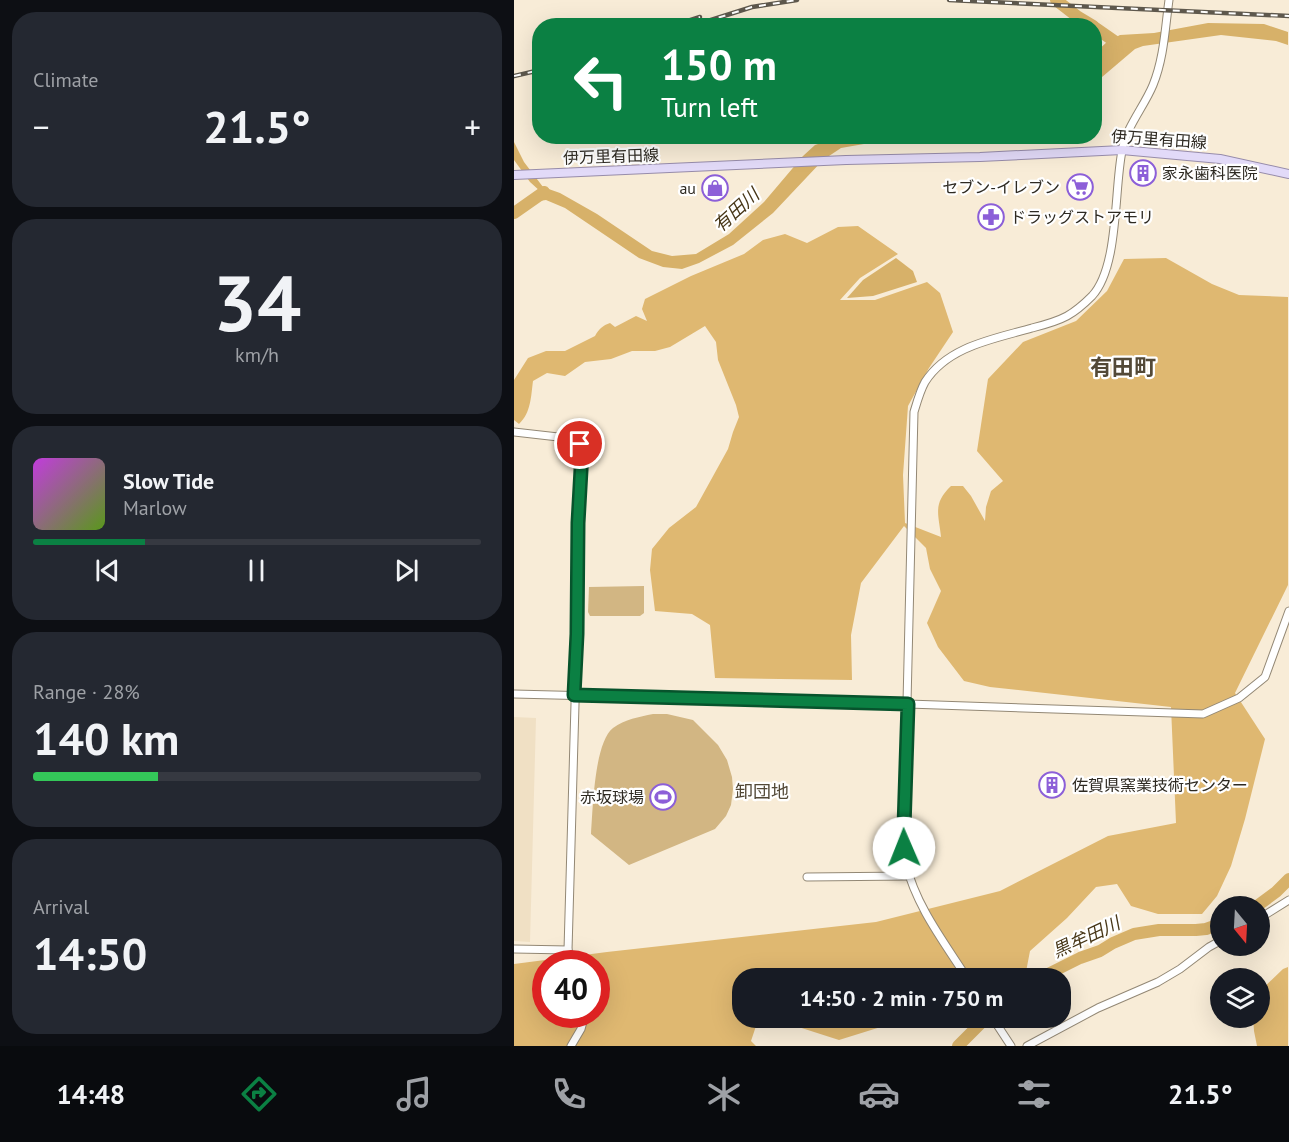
<!DOCTYPE html>
<html lang="en">
<head>
<meta charset="utf-8">
<style>
  body { margin:0; font-family:"PT Sans","Noto Sans JP",sans-serif; background:#242831; color:#f1f3f6; height:100vh; display:flex; flex-direction:column; font-size:22px; white-space:nowrap }
  * { box-sizing:border-box; margin:0 }
  p { font-size:20px; color:#9ea1a6 }
  .icon { flex:none; width:33px; height:33px; fill:none; stroke:currentColor; stroke-width:2; stroke-linecap:round; stroke-linejoin:round }
  .map { position:relative; flex:1; overflow:hidden }
  .details { display:flex; flex-direction:column; gap:12px; padding:12px; background:#0d0f14; width:514px }
  .details>* { flex:none }
  .guide { position:absolute; left:18px; top:18px; width:570px; height:126px; border-radius:24px; box-shadow:0 6px 24px #0002; background:#0b8043; color:#fff; overflow:hidden }
  .needle { width:39px; rotate:162deg }
  .buttons { position:absolute; left:696px; top:896px; display:grid; gap:12px }
  .buttons a { display:grid; place-items:center; width:60px; height:60px; border-radius:50%; background:#171b24; box-shadow:0 6px 24px #0002; font-size:30px }
  .speed { position:absolute; left:18px; top:950px; display:flex; gap:12px; font-size:30px; font-weight:700; text-align:center }
  .speed>* { display:grid; place-content:center; width:78px; height:78px; border-radius:50%; background:#171b24; box-shadow:0 6px 24px #0002; line-height:1 }
  .speed .limit { border:9px solid #d22; background:#fff; color:#111 }
  .pin { position:absolute; display:grid; place-items:center; width:51px; height:51px; color:#fff; margin:-26px; border:3px solid #fff; border-radius:50%; box-shadow:0 2px 6px #0007 }
  .me { position:absolute; width:66px; margin:-33px; rotate:359deg; stroke-linejoin:round; filter:drop-shadow(0 0 4px #0008) }
  .turn { display:flex; align-items:center; gap:21px; height:126px; padding:0 30px; font-size:27px }
  .turn .icon { width:78px; height:78px; stroke-width:2.5 }
  .turn b { display:block; font-size:42px; line-height:51px }
  .big { font-size:45px; font-weight:700; line-height:1.1 }
  .details .card { flex:1; display:flex; flex-direction:column; justify-content:center; gap:9px; min-width:0; padding:0 21px; border-radius:24px; background:#242831 }
  .details .dial { align-items:center; gap:0 }
  .dial b { font-size:78px; line-height:1 }
  .song { display:flex; align-items:center; gap:18px }
  .cover { width:72px; height:72px; border-radius:9px; background:linear-gradient(135deg,hsl(290 70% 55%),hsl(90 70% 35%)) }
  .played { height:6px; border-radius:3px; background:linear-gradient(90deg,#0b8043 25%,#363941 25%) }
  .keys { display:flex; justify-content:space-around; direction:ltr }
  .heat { display:flex; justify-content:space-between; align-items:center; font-size:33px; direction:ltr }
  .charge { height:9px; border-radius:4px; background:linear-gradient(90deg,#34c759 28%,#363941 0) }
  .trip { position:absolute; left:218px; top:968px; width:339px; height:60px; border-radius:24px; background:#171b24; box-shadow:0 6px 24px #0002; font-weight:700; line-height:60px; text-align:center }
  .tab-bar { display:flex; height:96px; justify-content:space-around; align-items:center; background:#090b0e; color:#9ea1a6 }
  .tab-bar .icon { width:42px; height:42px }
  .tab-bar .selected { color:#0b8043 }
  .tab-bar b { font-size:27px; color:#f1f3f6 }
  main { display:flex; flex:1; min-height:0 }
  .map>svg:first-child { display:block }
</style>
</head>
<body>
<main>
<section class="details">
<div class="card"><p>Climate</p>
<div class="heat"><a>−</a><b class="big">21.5°</b><a>+</a></div>
</div>
<div class="card dial"><b>34</b><p>km/h</p></div>
<div class="card">
<div class="song"><i class="cover"></i><div><b>Slow Tide</b><p>Marlow</p></div></div>
<div class="played"></div>
<div class="keys"><svg class="icon" aria-label="previous" viewBox="0 0 24 24"><path d="M18 5L8 12l10 7zM5 5v14"/></svg><svg class="icon" aria-label="pause" viewBox="0 0 24 24"><path d="M8 5v14M16 5v14"/></svg><svg class="icon" aria-label="next" viewBox="0 0 24 24"><path d="M6 5l10 7-10 7zM19 5v14"/></svg></div>
</div>
<div class="card"><p>Range · 28%</p><b class="big">140 km</b><div class="charge"></div></div>
<div class="card"><p>Arrival</p><b class="big">14:50</b></div>
</section>
<div class="map">
<svg width="775" height="1046" viewBox="0 0 775 1046">
  <rect width="100%" height="100%" fill="#f8ecd7"/>
  <!-- built -->
  <polygon fill="#f0e0c4" points="0,717 22,718 16,942 0,941"/>
  <!-- green -->
  <g fill="#d2b683">
    <polygon points="130,586 130,613 126,616 76,616 74,612 75,587"/>
    <path d="M139,714h14l26,6 25,25 9,15 5,17 1,12 -2,16 -5,11 -11,13 -86,36 -38,-31c2,-25 3,-91 22,-106 12,-9 26,-11 40,-14z"/>
  </g>
  <!-- forest -->
  <g fill="#dfb871" fill-rule="evenodd">
    <path d="M344,226l40,28 -38,24 -20,22h35l52,-18 13,11 13,39 -24,36 -21,38 -5,69 2,48 36,14c-2,-22 -9,-33 10,-51h12l8,10 14,25 1,-14 5,-16 12,-10 -26,-30 11,-72 35,-37 53,-21 31,-30 17,-32 42,-1 46,26 27,11 49,2v288l-53,108 30,46 -20,80 -14,47 -14,30 -15,18h-44l-27,-8 -14,-22 -21,3 -29,31 -37,33 -5,26 -4,1h-279v39h160l-2,4 -61,19 -53,-17 -30,3 -5,15 5,5h-242v-82l93,-12 269,-30 124,-31 108,-55 68,-13 -5,-116 -181,-20 -26,-6 -26,-34 -11,-24 14,-32 -11,-22 -4,-21 -22,-22 -43,57 -10,52 1,45 -137,-2 -5,-53 -18,-11 -37,-3 -5,-41 2,-21 17,-21 27,-21 32,-58 5,-17 6,-15 -3,-12 -18,-45 -2,-18 -11,-16 -35,21 -15,4h-23l-21,8 -26,3 -20,14 -18,-3 -14,8c-2,15 -2,32 -14,43l-5,-4v-40l14,-22 18,-7h19l30,-15c3,-6 8,-11 15,-13l5,4 21,-11 11,5 -5,-12 3,-10 46,-23 53,-22 19,-14 22,-6 22,9 31,-16zM32,963h50v51h-50z"/>
    <polygon points="774,967 774,1046 743,1046 740,1031 739,1017 746,1017 746,994 747,990 769,969"/>
  </g>
  <!-- water -->
  <g fill="#d7b169">
    <polygon points="694,23 750,24 774,32 774,45 762,41 707,35 629,46 621,49 581,83 581,53 594,41 606,35 640,33"/>
    <polygon points="328,136 492,137 421,144 350,144 327,148 309,160 259,213 219,245 185,263 168,269 149,267 125,258 51,208 32,200 25,201 27,192 16,182 0,160 0,142 10,162 29,187 46,193 83,214 138,251 158,256 182,254 215,234 250,202 289,156 301,145"/>
    <polygon points="382,258 399,271 403,282 359,296 333,298 349,280"/>
  </g>
  <g fill="none" stroke-linecap="round" stroke-linejoin="round">
    <!-- river -->
    <g stroke="#d7b169" stroke-width="12">
      <polyline points="542,0 564,17 579,26"/>
      <polyline points="580,27 603,43 612,47"/>
      <polyline points="0,213 30,192"/>
      <polyline points="743,906 762,892 775,879"/>
      <polyline points="526,978 566,958 586,951 599,943 620,934 645,930 682,930 692,929 706,924"/>
      <polyline points="444,1046 473,1017"/>
    </g>
    <!-- minor casing -->
    <g stroke="#938875" stroke-width="9">
      <g id="minor">
        <polyline points="0,432 53,438 66,444 68,452 64,523 63,634 54,950 57,963"/>
        <polyline points="0,694 394,704 689,714 725,698 751,677 775,611"/>
        <polyline points="293,877 396,876"/>
        <polyline points="746,918 775,900"/>
        <polyline points="0,949 54,950"/>
        <path d="M453,978c-23,-36 -51,-72 -61,-114 -3,-12 -2,-25 -2,-37l10,-415c3,-10 6,-21 11,-30 23,-36 69,-43 107,-54 12,-3 24,-6 35,-12 9,-5 17,-12 25,-20 27,-29 22,-106 30,-145 4,-24 22,-44 31,-66 11,-27 12,-56 16,-85"/>
        <polyline points="478,1017 497,1046"/>
        <polyline points="57,1046 67,1029 71,1014"/>
        <polyline points="513,1046 584,1008 644,982 666,969 695,947 706,941"/>
      </g>
    </g>
    <!-- major casing -->
    <g stroke="#978caa" stroke-width="10">
      <polyline id="major" points="0,175 332,160 466,157 608,150 706,159 775,174"/>
    </g>
    <!-- minor -->
    <use href="#minor" stroke="#fff" stroke-width="7"/>
    <!-- major -->
    <use href="#major" stroke="#e2daf8" stroke-width="8"/>
    <!-- rail casing -->
    <g stroke="#5e584d" stroke-width="4.5">
      <g id="rail">
        <polyline points="435,0 775,16"/>
        <polyline points="158,26 186,17"/>
        <polyline points="178,26 238,7 283,0"/>
        <polyline points="0,76 26,70"/>
      </g>
    </g>
    <!-- rail -->
    <use href="#rail" stroke="#fff" stroke-width="2" stroke-dasharray="7" stroke-linecap="butt"/>
  </g>
  <g fill="none" stroke-linecap="round" stroke-linejoin="round">
    <!-- route casing -->
    <g stroke="#07532c" stroke-width="15">
      <polyline id="route" points="66,444 68,452 64,523 63,634 60,695 394,704 390,827 390,848"/>
    </g>
    <!-- route -->
    <use href="#route" stroke="#0b8043" stroke-width="10"/>
  </g>
  <!-- icons -->
  <defs>
    <g id="building-ring" transform="scale(1.35)"><circle r="9.5" fill="#fff" stroke="#8c5fd8" stroke-width="1.5"/><path d="M-4-6H4V6H1V3H-1V6H-4ZM-2.5-4.3h1.7v1.8h-1.7ZM.8-4.3h1.7v1.8H.8ZM-2.5-1h1.7V.8h-1.7ZM.8-1h1.7V.8H.8Z" fill="#8c5fd8"/></g>
    <g id="supermarket-ring" transform="scale(1.35)"><circle r="9.5" fill="#fff" stroke="#8c5fd8" stroke-width="1.5"/><path d="M-6-5.5h2.5l.6 2H6L4.5 2H-2.5L-4.4-4H-6ZM-1.5 3.2a1.3 1.3 0 1 0 .1 0ZM3 3.2a1.3 1.3 0 1 0 .1 0Z" fill="#8c5fd8"/></g>
    <g id="shop-ring" transform="scale(1.35)"><circle r="9.5" fill="#fff" stroke="#8c5fd8" stroke-width="1.5"/><path d="M-5-2.5h2.3a2.7 3.5 0 0 1 5.4 0H5L5.5 6h-11ZM-1.5-2.5h3a1.5 2.3 0 0 0-3 0Z" fill="#8c5fd8"/></g>
    <g id="pharmacy-ring" transform="scale(1.35)"><circle r="9.5" fill="#fff" stroke="#8c5fd8" stroke-width="1.5"/><path d="M-2-6h4v4h4v4h-4v4h-4v-4h-4v-4h4Z" fill="#8c5fd8"/></g>
    <g id="stadium-ring" transform="scale(1.35)"><circle r="9.5" fill="#fff" stroke="#8c5fd8" stroke-width="1.5"/><path d="M0-5a6.5 5 0 1 0 0 10a6.5 5 0 1 0 0-10ZM-3.5-1.8h7v3.6h-7Z" fill="#8c5fd8"/></g>
  </defs>
  <g fill-rule="evenodd">
    <use href="#building-ring" x="629" y="173"/>
    <use href="#supermarket-ring" x="566" y="187"/>
    <use href="#shop-ring" x="201" y="188"/>
    <use href="#pharmacy-ring" x="477" y="217"/>
    <use href="#building-ring" x="538" y="785"/>
    <use href="#stadium-ring" x="149" y="797"/>
  </g>
  <g text-anchor="middle" dominant-baseline="central" stroke-width="4.5" stroke-linejoin="round" paint-order="stroke">
    <!-- street labels -->
    <g font-size="16" fill="#2e2a22" stroke="#fff">
      <text transform="translate(645 139) rotate(4)">伊万里有田線</text>
      <text transform="translate(97 156) rotate(-2)">伊万里有田線</text>
    </g>
    <!-- poi labels -->
    <g font-size="16" fill="#2e2a22" stroke="#fff" text-anchor="start">
      <text x="648" y="173">家永歯科医院</text>
      <text x="546" y="187" text-anchor="end">セブン-イレブン</text>
      <text x="182" y="188" text-anchor="end">au</text>
      <text x="496" y="217">ドラッグストアモリ</text>
      <text x="558" y="785">佐賀県窯業技術センター</text>
      <text x="130" y="797" text-anchor="end">赤坂球場</text>
    </g>
    <!-- water labels -->
    <g font-size="18" font-style="italic" fill="#483718" stroke="#fff">
      <text transform="translate(222 210) rotate(-42)">有田川</text>
      <text transform="translate(572 937) rotate(-25)">黒牟田川</text>
    </g>
    <!-- neighbourhood labels -->
    <g font-size="18" fill="#534937" stroke="#fff">
      <text x="248" y="791">卸団地</text>
    </g>
    <!-- district labels -->
    <g font-size="22" font-weight="bold" fill="#534937" stroke="#fff">
      <text x="609" y="367">有田町</text>
    </g>
  </g>
</svg>
<div class="buttons">
<a><svg class="needle" viewBox="-14 -14 28 28"><path d="M0-13l5 13h-10z" fill="#e53935"/><path d="M0 13l5-13h-10z" fill="#9ea1a6"/></svg></a>
<a><svg class="icon" aria-label="layers" viewBox="0 0 24 24"><path d="M12 4l9 5-9 5-9-5zM3 14l9 5 9-5"/></svg></a>
</div>
<div class="speed"><div class="limit">40</div></div>
<div class="pin" style="left:66px;top:444px;background:#d93025"><svg class="icon" aria-label="arrive" viewBox="0 0 24 24"><path d="M6 21V4h12l-3 4 3 4H6"/></svg></div>
<svg class="me" style="left:390px;top:848px" viewBox="-20 -20 40 40"><circle r="19" fill="#fff"/><path d="M0-13L10 11 0 6-10 11z" fill="#0b8043"/></svg>
<div class="trip">14:50 · 2 min · 750 m</div>
<div class="guide">
<div class="turn"><svg class="icon" aria-label="left" viewBox="0 0 24 24"><path d="M17 20v-9H6M10 6l-5 5 5 5"/></svg><div><b>150 m</b>Turn left</div></div>
</div>
</div>
</main>
<nav class="tab-bar">
<b>14:48</b>
<svg class="icon selected" aria-label="directions" viewBox="0 0 24 24"><path d="M12 3l9 9-9 9-9-9zM9 14v-3h6M13 9l2 2-2 2"/></svg>
<svg class="icon" aria-label="music" viewBox="0 0 24 24"><path d="M9 18V5l10-2v13"/><circle cx="6" cy="18" r="3"/><circle cx="16" cy="16" r="3"/></svg>
<svg class="icon" aria-label="phone" viewBox="0 0 24 24"><path d="M5 4h4l2 5-3 2q2 4 5 5l2-3 5 2v4C11 20 4 13 5 4z"/></svg>
<svg class="icon" aria-label="climate" viewBox="0 0 24 24"><path d="M12 3v18M4 7l16 10M4 17L20 7"/></svg>
<svg class="icon" aria-label="car" viewBox="0 0 24 24"><path d="M5 17H2v-5l4-1 3-4h7l3 4 3 1v5h-3M9 17h6M6 11h13"/><circle cx="7" cy="17" r="2"/><circle cx="17" cy="17" r="2"/></svg>
<svg class="icon" aria-label="filters" viewBox="0 0 24 24"><path d="M4 7h16M4 17h16"/><circle cx="9" cy="7" r="2"/><circle cx="15" cy="17" r="2"/></svg>
<b>21.5°</b>
</nav>
</body>
</html>
